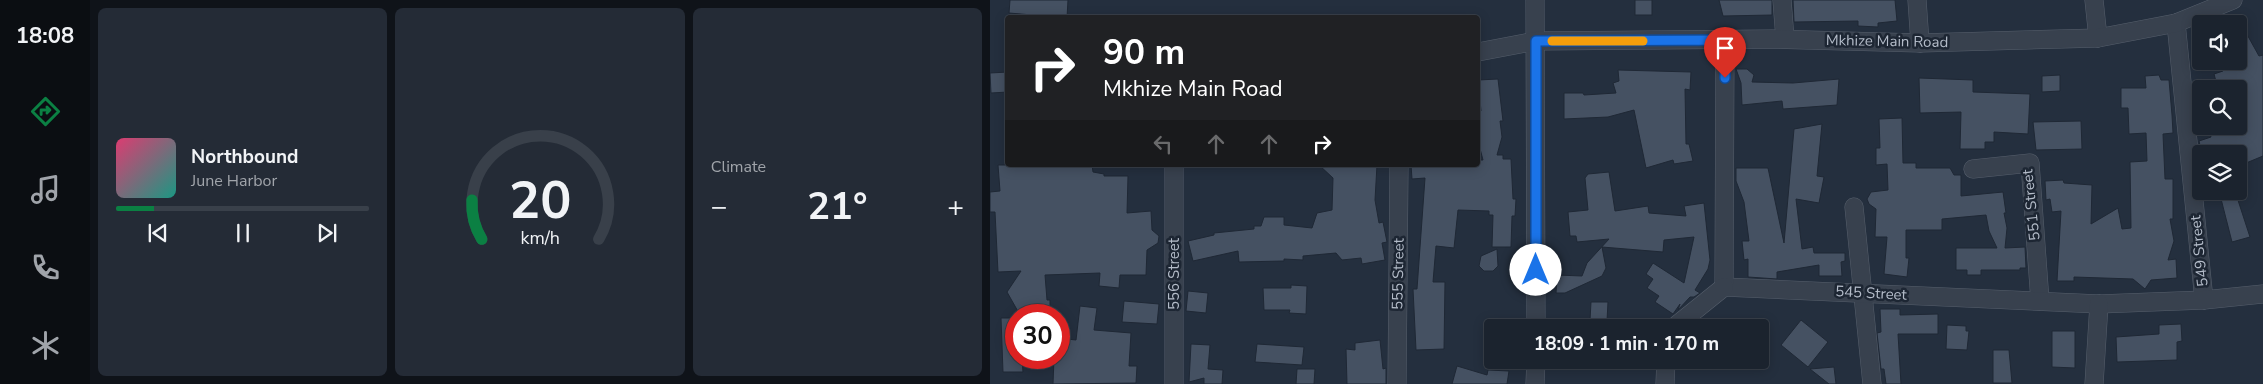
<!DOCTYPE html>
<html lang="en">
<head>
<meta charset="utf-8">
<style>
  body { margin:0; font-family:"Nunito Sans",sans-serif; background:#242b36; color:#f1f3f6; height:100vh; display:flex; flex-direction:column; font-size:19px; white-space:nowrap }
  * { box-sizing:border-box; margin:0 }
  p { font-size:16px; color:#a0a4aa }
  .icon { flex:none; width:28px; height:28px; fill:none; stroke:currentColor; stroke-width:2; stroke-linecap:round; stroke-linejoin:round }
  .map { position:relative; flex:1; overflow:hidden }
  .details { display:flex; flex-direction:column; gap:8px; padding:8px; background:#0f1319; width:900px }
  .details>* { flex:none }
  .banner { position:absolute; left:15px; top:15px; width:475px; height:152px; border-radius:5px; box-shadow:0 2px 12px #0003,0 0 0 1px #39404a; background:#202124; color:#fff; overflow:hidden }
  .tools { position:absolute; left:1202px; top:15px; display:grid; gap:10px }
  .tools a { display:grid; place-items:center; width:55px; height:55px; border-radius:5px; background:#1b232e; box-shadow:0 2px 12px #0003,0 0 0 1px #39404a; font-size:25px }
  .speed { position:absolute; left:15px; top:304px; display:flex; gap:10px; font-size:25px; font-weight:700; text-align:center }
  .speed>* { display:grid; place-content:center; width:65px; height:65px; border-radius:50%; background:#1b232e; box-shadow:0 2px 12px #0003,0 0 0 1px #39404a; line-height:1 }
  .speed .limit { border:8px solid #d22; background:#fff; color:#111 }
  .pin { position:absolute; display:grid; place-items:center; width:42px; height:42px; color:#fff; margin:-51px -21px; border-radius:50% 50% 50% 0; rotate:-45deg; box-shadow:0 0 5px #0007 }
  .pin .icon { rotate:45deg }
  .me { position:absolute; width:55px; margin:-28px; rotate:0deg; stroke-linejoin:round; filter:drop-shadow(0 0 4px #0008) }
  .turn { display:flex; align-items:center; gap:18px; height:105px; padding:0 15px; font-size:22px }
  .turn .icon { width:65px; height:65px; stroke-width:2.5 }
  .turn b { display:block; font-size:35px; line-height:42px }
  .lanes { display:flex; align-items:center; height:48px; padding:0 15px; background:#0003; justify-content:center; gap:25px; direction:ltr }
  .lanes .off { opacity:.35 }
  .big { font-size:38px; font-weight:700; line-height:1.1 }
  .details .card { flex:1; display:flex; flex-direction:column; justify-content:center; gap:8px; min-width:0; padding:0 18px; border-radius:8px; background:#242b36 }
  .details .dial { align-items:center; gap:0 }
  .dial svg { height:130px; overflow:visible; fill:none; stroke:#39404a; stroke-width:7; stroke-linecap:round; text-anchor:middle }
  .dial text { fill:#f1f3f6; stroke:none }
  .song { display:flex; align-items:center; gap:15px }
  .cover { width:60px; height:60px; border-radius:8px; background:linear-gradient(135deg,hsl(340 70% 55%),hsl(170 70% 35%)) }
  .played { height:5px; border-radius:2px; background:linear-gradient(90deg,#0b8043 15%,#39404a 15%) }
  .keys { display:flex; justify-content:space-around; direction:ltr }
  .heat { display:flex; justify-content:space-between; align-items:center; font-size:28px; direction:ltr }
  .details .tiles { flex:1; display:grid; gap:8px; grid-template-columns:repeat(3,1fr) }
  .trip { position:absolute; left:494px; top:319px; width:285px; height:50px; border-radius:5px; background:#1b232e; box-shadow:0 2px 12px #0003,0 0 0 1px #39404a; font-weight:700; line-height:50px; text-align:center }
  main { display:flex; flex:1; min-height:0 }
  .dock { display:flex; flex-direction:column; width:90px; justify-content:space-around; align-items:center; background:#0b0e12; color:#a0a4aa }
  .dock .icon { width:35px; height:35px }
  .dock .active { color:#0b8043 }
  .dock b { font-size:22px; color:#f1f3f6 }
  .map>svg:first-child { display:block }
</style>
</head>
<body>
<main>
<nav class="dock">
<b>18:08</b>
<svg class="icon active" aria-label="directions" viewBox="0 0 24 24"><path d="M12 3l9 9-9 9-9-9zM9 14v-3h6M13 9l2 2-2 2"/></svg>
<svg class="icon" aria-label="music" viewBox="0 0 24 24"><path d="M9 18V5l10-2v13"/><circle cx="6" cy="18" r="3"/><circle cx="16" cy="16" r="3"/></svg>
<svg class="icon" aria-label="phone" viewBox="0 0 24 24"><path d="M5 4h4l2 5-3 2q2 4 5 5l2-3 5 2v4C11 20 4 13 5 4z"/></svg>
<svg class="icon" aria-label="climate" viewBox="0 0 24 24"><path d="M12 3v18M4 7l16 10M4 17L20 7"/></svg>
</nav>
<section class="details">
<div class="tiles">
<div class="card">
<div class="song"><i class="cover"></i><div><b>Northbound</b><p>June Harbor</p></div></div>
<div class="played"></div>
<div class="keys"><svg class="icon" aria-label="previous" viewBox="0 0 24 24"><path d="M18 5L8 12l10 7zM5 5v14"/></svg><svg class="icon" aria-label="pause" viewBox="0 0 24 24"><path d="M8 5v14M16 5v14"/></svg><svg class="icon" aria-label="next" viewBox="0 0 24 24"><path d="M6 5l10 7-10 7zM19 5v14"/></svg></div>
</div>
<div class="card dial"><svg viewBox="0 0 100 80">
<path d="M14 69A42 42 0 1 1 86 69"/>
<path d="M14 69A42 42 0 0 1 8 45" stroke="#0b8043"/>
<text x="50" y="56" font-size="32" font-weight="700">20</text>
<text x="50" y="72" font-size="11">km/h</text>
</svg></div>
<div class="card"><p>Climate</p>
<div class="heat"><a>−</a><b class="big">21°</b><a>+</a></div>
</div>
</div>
</section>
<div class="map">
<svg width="1273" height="384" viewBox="0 0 1273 384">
  <rect width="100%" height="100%" fill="#242f3e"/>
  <!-- building -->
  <g fill="#455162" stroke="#1f2835">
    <polygon points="20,0 78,0 77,18 19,13"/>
    <rect x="645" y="0" width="17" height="15"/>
    <polygon points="729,0 782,0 782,15 733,16"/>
    <polygon points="803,0 905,0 907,21 888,23 888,27 868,26 868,21 804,22"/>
    <polygon points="1249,20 1269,56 1273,55 1273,156 1249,166 1249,154 1212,154 1209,141 1221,137 1218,126 1249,126 1249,89 1228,89 1224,74 1233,71 1228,61 1249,61"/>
    <polygon points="746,69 757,69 764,75 762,82 803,83 849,79 847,105 793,109 792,101 752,105 751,83"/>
    <polygon points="628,70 701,72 700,90 695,89 696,144 699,144 703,161 684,164 683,160 656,168 644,110 618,117 574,119 574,93 593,93 594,95 626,93 623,83 629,81"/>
    <polygon points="18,72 18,92 1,93 0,73"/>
    <polygon points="1070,75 1070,91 1052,92 1052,76"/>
    <polygon points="1169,75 1171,80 1179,80 1182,115 1183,133 1173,134 1175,179 1183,179 1183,219 1180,219 1184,241 1178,260 1186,259 1187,278 1161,280 1155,289 1143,279 1084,277 1084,281 1067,281 1071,211 1062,212 1060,199 1056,200 1055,181 1073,180 1074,183 1102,185 1101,224 1128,208 1132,229 1141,228 1140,162 1157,161 1156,133 1139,134 1138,108 1131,108 1131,88 1156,88 1155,76"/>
    <polygon points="929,78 983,80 983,92 1040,94 1038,134 1004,132 1004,142 995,142 995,149 970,149 971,112 930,113"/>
    <polygon points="508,79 513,121 510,121 512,137 507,155 513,155 513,159 521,159 523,199 526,199 525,216 522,216 521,247 502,247 503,215 499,215 499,211 468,210 464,248 446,246 443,282 455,282 454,349 426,350 423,289 427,289 435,178 422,179 421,165 488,165 488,160 493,160 488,141 488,112 491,111 488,80"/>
    <polygon points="912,118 913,163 926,163 926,168 960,168 964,175 971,175 971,196 1013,192 1016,213 1014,213 1017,228 1015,248 1035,247 1036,268 1030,268 1030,270 991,270 991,275 977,275 977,270 966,270 966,248 1007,248 999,231 996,215 952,219 952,230 916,230 916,258 919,258 917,277 894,274 897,237 885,237 886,209 879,204 877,199 881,192 898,190 897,164 886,165 886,148 890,148 889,119"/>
    <polygon points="1091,121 1092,149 1046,150 1043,122"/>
    <polygon points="832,124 827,176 834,177 829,203 806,199 812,249 823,247 824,253 855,253 855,261 851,262 852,276 829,276 829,265 787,272 787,279 758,277 758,259 754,260 752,241 759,241 754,202 746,181 746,168 778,168 794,243 804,129"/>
    <polygon points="8,165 102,165 103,172 114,174 114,176 138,176 137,213 161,211 162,230 169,236 168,243 157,250 156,275 130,275 129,288 109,286 110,273 55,275 57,300 60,300 60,315 30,315 17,292 31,271 8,272 5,212 0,212 0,192 10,191"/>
    <polygon points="329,165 387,165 385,200 389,223 393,222 397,242 392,243 395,260 372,264 371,258 352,260 346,253 313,256 313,260 294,259 294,261 249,262 248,251 203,261 198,241 224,235 224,233 264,229 264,226 271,226 274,217 294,217 294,225 322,228 327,213 342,210 343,178"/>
    <polygon points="619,172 625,211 658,206 659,213 696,216 694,206 714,203 720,260 718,269 705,290 710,293 704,297 700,297 688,310 690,304 683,314 665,302 669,296 657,288 663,279 656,274 663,263 694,283 704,237 674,240 673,252 612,247 616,268 612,276 575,293 566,293 567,275 592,276 597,263 619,239 587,242 586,236 580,236 578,212 598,210 595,178 598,174"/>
    <polygon points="1229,191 1245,191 1260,237 1242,242"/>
    <polygon points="507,249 508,266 503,271 494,271 489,266 491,256"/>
    <polygon points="301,285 317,286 316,314 299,313 300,310 274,310 273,288 301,288"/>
    <polygon points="198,291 218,293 216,313 196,311"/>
    <polygon points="134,301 169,304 167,324 132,322"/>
    <polygon points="601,302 618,302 617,321 600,320"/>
    <polygon points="90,306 107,308 104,330 141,333 139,366 147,366 146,383 63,384 64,358 69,358 69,349 76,349 77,339 86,340"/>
    <polygon points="890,309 910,309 910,315 948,314 948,334 908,334 911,384 896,384 894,369 891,369 887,333 891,332"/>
    <polygon points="11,318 26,318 26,358 32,358 33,372 13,372"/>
    <polygon points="811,320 838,342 818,367 791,345"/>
    <polygon points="1191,324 1192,341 1187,342 1187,360 1127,362 1126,337 1169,334 1169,325"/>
    <polygon points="957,325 976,326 976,331 979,331 977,350 956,349"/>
    <polygon points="1062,331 1085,331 1085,368 1062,367"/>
    <polygon points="390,340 393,369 396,368 396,384 357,384 356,349 365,350 365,343"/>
    <polygon points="201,344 220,345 218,369 233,370 232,384 214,384 214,378 199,382"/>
    <polygon points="267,344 314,347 312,365 265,362"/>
    <polygon points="1003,350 1019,350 1022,383 1003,383"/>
    <polygon points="467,366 497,375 498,370 519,371 517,384 462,384"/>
    <polygon points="844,367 846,384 839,384 820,369"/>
    <polygon points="307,369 325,369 324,384 306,384"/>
  </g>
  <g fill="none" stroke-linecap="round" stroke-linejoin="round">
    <!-- minor casing -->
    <g stroke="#565f6c" stroke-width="19">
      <g id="minor">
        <polyline points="545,0 546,328"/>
        <polyline points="792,0 795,39"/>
        <polyline points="927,0 930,43"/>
        <polyline points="1104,0 1108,38"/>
        <polyline points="1186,23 1214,300"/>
        <polyline points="488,52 546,41 782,39 930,43 1108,38 1186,23 1243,0"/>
        <polyline points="983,169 1040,163 1050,301"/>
        <polyline points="864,207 882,384"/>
        <polyline points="734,287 1109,304 1214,300 1273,294"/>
        <polyline points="734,287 735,40"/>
        <polyline points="683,328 734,287"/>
        <polyline points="184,384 184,165"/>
        <polyline points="407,384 409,165"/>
        <polyline points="545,384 546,360"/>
        <polyline points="675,384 676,360"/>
        <polyline points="1104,384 1109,304"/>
      </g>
    </g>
    <!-- minor -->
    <use href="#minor" stroke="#38414e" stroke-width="18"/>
  </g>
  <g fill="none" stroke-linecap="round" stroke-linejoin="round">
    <!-- route casing -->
    <g stroke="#114b97" stroke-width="12">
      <polyline id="route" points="546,270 546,41 735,40 735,78"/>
    </g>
    <!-- route -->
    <use href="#route" stroke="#1a73e8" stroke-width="9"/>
    <!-- slow -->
    <polyline stroke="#f59e0b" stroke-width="9" points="562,41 653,41"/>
  </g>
  <g text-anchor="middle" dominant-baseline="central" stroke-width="5" stroke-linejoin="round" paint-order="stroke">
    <!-- street labels -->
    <g font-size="15" fill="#b4bcc9" stroke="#1d2633">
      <text transform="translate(897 41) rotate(1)">Mkhize Main Road</text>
      <text transform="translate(1041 205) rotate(-96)">551 Street</text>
      <text transform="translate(1209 251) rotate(-96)">549 Street</text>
      <text transform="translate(184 274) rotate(-90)">556 Street</text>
      <text transform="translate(408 274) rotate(-89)">555 Street</text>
      <text transform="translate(881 293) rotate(3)">545 Street</text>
    </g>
  </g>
</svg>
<div class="tools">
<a><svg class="icon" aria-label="sound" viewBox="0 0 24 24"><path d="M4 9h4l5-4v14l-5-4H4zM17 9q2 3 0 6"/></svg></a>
<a><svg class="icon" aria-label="search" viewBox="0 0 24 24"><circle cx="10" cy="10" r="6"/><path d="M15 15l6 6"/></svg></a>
<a><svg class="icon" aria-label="layers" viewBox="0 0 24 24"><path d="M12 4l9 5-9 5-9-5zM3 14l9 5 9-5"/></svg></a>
</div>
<div class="speed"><div class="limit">30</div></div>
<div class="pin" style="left:735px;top:78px;background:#d93025"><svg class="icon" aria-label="arrive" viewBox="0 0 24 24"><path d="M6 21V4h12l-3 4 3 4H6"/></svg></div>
<svg class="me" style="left:546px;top:270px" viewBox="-20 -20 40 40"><circle r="19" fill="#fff"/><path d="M0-13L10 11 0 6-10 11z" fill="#1a73e8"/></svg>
<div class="trip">18:09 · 1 min · 170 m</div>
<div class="banner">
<div class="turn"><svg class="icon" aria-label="right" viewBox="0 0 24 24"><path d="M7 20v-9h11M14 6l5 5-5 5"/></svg><div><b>90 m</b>Mkhize Main Road</div></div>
<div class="lanes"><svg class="icon off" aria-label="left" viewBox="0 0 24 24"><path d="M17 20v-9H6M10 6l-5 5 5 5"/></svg><svg class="icon off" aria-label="ahead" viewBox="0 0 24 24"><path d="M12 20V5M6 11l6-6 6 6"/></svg><svg class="icon off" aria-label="ahead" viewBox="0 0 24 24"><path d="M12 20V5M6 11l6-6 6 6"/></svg><svg class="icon" aria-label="right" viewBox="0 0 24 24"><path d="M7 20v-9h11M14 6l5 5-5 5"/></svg></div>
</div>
</div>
</main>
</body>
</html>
